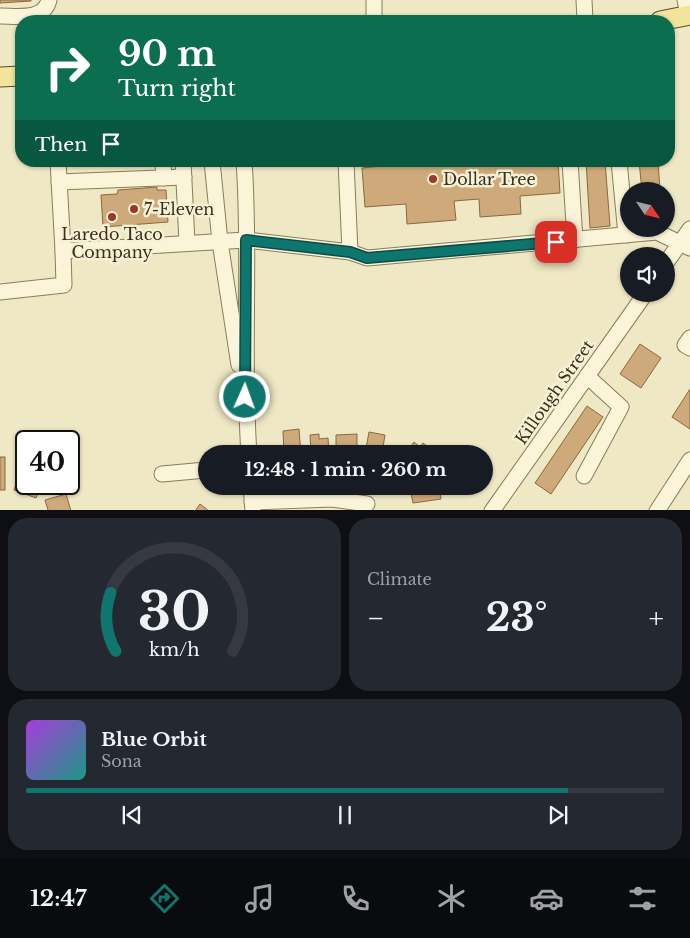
<!DOCTYPE html>
<html lang="en">
<head>
<meta charset="utf-8">
<style>
  body { margin:0; font-family:"Libre Baskerville",serif; background:#242831; color:#f1f3f6; height:100vh; display:flex; flex-direction:column; font-size:19px; white-space:nowrap }
  * { box-sizing:border-box; margin:0 }
  p { font-size:16px; color:#9ea1a6 }
  .icon { flex:none; width:28px; height:28px; fill:none; stroke:currentColor; stroke-width:2; stroke-linecap:round; stroke-linejoin:round }
  .map { position:relative; height:510px; overflow:hidden }
  .drawer { display:flex; flex-direction:column; gap:8px; padding:8px; background:#0d0f14; flex:1 }
  .drawer>* { flex:none }
  .guide { position:absolute; left:15px; top:15px; width:660px; height:152px; border-radius:20px; box-shadow:0 1px 4px #0004; background:#0b6e4f; color:#fff; overflow:hidden }
  .needle { width:32px; rotate:125deg }
  .fabs { position:absolute; left:620px; top:182px; display:grid; gap:10px }
  .fabs a { display:grid; place-items:center; width:55px; height:55px; border-radius:50%; background:#171b24; box-shadow:0 1px 4px #0004; font-size:25px }
  .speed { position:absolute; left:15px; top:430px; display:flex; gap:10px; font-size:25px; font-weight:700; text-align:center }
  .speed>* { display:grid; place-content:center; width:65px; height:65px; border-radius:50%; background:#171b24; box-shadow:0 1px 4px #0004; line-height:1 }
  .speed .limit { border:2px solid #111; border-radius:8px; background:#fff; color:#111 }
  .pin { position:absolute; display:grid; place-items:center; width:42px; height:42px; color:#fff; margin:-21px; border-radius:10px; box-shadow:0 2px 8px #0006 }
  .me { position:absolute; width:55px; margin:-28px; rotate:2deg; stroke-linejoin:round; filter:drop-shadow(0 0 4px #0008) }
  .turn { display:flex; align-items:center; gap:18px; height:105px; padding:0 20px; font-size:22px }
  .turn .icon { width:65px; height:65px; stroke-width:2.5 }
  .turn b { display:block; font-size:35px; line-height:42px }
  .then { display:flex; align-items:center; height:48px; padding:0 20px; background:#0003; gap:10px; font-size:19px }
  .big { font-size:38px; font-weight:800; line-height:1.1 }
  .drawer .card { flex:1; display:flex; flex-direction:column; justify-content:center; gap:8px; min-width:0; padding:0 18px; border-radius:20px; background:#242831 }
  .drawer .dial { align-items:center; gap:0 }
  .dial svg { height:130px; overflow:visible; fill:none; stroke:#363941; stroke-width:7; stroke-linecap:round; text-anchor:middle }
  .dial text { fill:#f1f3f6; stroke:none }
  .song { display:flex; align-items:center; gap:15px }
  .cover { width:60px; height:60px; border-radius:8px; background:linear-gradient(135deg,hsl(280 70% 55%),hsl(170 70% 35%)) }
  .played { height:5px; border-radius:2px; background:linear-gradient(90deg,#0f766e 85%,#363941 85%) }
  .keys { display:flex; justify-content:space-around; direction:ltr }
  .heat { display:flex; justify-content:space-between; align-items:center; font-size:28px; direction:ltr }
  .drawer .tiles { flex:1; display:grid; gap:8px; grid-template-columns:1fr 1fr }
  .card:last-child { grid-column:span 2 }
  .trip { position:absolute; left:198px; top:445px; width:295px; height:50px; border-radius:25px; background:#171b24; box-shadow:0 1px 4px #0004; font-weight:800; line-height:50px; text-align:center }
  .menu { display:flex; height:80px; justify-content:space-around; align-items:center; background:#090b0e; color:#9ea1a6 }
  .menu .icon { width:35px; height:35px }
  .menu .on { color:#0f766e }
  .menu b { font-size:22px; color:#f1f3f6 }
  .map>svg:first-child { display:block }
</style>
</head>
<body>
<div class="map">
<svg width="690" height="511" viewBox="0 0 690 511">
  <rect width="100%" height="100%" fill="#efe8c5"/>
  <!-- building -->
  <g fill="#cea97a" stroke="#8a6840">
    <polygon points="0,0 31,0 31,1 0,3"/>
    <polygon points="433,161 558,161 560,193 520,196 521,214 480,217 479,199 454,201 456,220 407,224 406,204 365,207 362,168"/>
    <polygon points="586,161 605,161 610,226 590,228"/>
    <polygon points="639,161 658,161 660,191 642,191"/>
    <polygon points="157,187 157,190 166,190 168,222 103,227 101,195 117,194 118,190"/>
    <polygon points="640,344 661,358 641,388 620,374"/>
    <polygon points="690,389 690,429 672,417"/>
    <polygon points="587,406 603,417 551,494 535,483"/>
    <polygon points="299,429 301,454 284,454 283,431"/>
    <polygon points="369,432 385,435 382,453 365,454"/>
    <polygon points="319,434 319,439 328,438 329,454 311,454 310,435"/>
    <polygon points="357,434 357,454 336,454 336,435"/>
    <polygon points="414,442 420,447 423,443 431,449 427,454 405,454"/>
    <rect x="0" y="457" width="5" height="33"/>
    <polygon points="24,462 26,463 26,484 41,484 36,498 14,490"/>
    <polygon points="419,486 439,486 441,499 413,503 410,488"/>
    <polygon points="66,494 71,511 45,511 48,510 45,500"/>
    <polygon points="200,504 209,511 195,511"/>
  </g>
  <g fill="none" stroke-linecap="round" stroke-linejoin="round">
    <!-- minor-tunnel -->
    <g stroke="#cbc3a4" stroke-width="15" stroke-dasharray="15 8" stroke-linecap="butt">
      <polyline points="108,161 109,166"/>
      <polyline points="127,161 128,166"/>
      <polyline points="143,161 143,164"/>
    </g>
    <!-- minor casing -->
    <g stroke="#8b7b5a" stroke-width="17">
      <g id="minor">
        <polyline points="374,0 374,21"/>
        <polyline points="584,0 585,21"/>
        <polyline points="685,0 688,15"/>
        <path d="M1,16c16,0 43,5 48,-16"/>
        <polyline points="58,161 63,251 246,240 350,252 367,258 657,232 690,248"/>
        <polyline points="183,161 187,243"/>
        <polyline points="212,161 220,242 239,365"/>
        <path d="M244,161c7,98 -2,195 5,293"/>
        <polyline points="346,161 350,252"/>
        <polyline points="570,161 575,240"/>
        <polyline points="619,161 626,235"/>
        <polyline points="163,163 164,178"/>
        <polyline points="59,182 184,177"/>
        <polyline points="666,263 690,229"/>
        <polyline points="0,292 64,285 63,251"/>
        <polyline points="690,338 685,345 690,348"/>
        <polyline points="162,474 206,470"/>
        <polyline points="584,476 621,407 587,376"/>
        <polyline points="251,486 253,511"/>
        <polyline points="252,502 332,499 367,504"/>
        <polyline points="492,511 645,294"/>
        <polyline points="657,511 690,460"/>
      </g>
    </g>
    <!-- major casing -->
    <g stroke="#58482f" stroke-width="21">
      <g id="major">
        <polyline points="660,21 690,15"/>
        <polyline points="0,77 21,76"/>
      </g>
    </g>
    <!-- minor -->
    <use href="#minor" stroke="#faf4d9" stroke-width="15"/>
    <!-- major -->
    <use href="#major" stroke="#f3e49c" stroke-width="19"/>
  </g>
  <g fill="none" stroke-linecap="round" stroke-linejoin="round">
    <!-- route casing -->
    <g stroke="#0a4d48" stroke-width="12">
      <polyline id="route" points="245,397 246,240 350,252 367,258 556,242"/>
    </g>
    <!-- route -->
    <use href="#route" stroke="#0f766e" stroke-width="9"/>
  </g>
  <!-- markers -->
  <g fill="#9b3829" stroke="#f6f1d5" stroke-width="2">
    <circle cx="433" cy="179" r="5"/>
    <circle cx="134" cy="209" r="5"/>
    <circle cx="112" cy="217" r="5"/>
  </g>
  <g text-anchor="middle" dominant-baseline="central" stroke-width="5" stroke-linejoin="round" paint-order="stroke">
    <!-- poi labels -->
    <g font-size="16" fill="#3a301f" stroke="#f6f1d5" text-anchor="start">
      <text x="443" y="179">Dollar Tree</text>
      <text x="144" y="209">7-Eleven</text>
      <text x="112" y="234" text-anchor="middle">Laredo Taco<tspan x="112" dy="18">Company</tspan></text>
    </g>
    <!-- street labels -->
    <g font-size="16" fill="#3a301f" stroke="#f6f1d5">
      <text transform="translate(554 392) rotate(-55)">Killough Street</text>
    </g>
  </g>
</svg>
<div class="fabs">
<a><svg class="needle" viewBox="-14 -14 28 28"><path d="M0-13l5 13h-10z" fill="#e53935"/><path d="M0 13l5-13h-10z" fill="#9ea1a6"/></svg></a>
<a><svg class="icon" aria-label="sound" viewBox="0 0 24 24"><path d="M4 9h4l5-4v14l-5-4H4zM17 9q2 3 0 6"/></svg></a>
</div>
<div class="speed"><div class="limit">40</div></div>
<div class="pin" style="left:556px;top:242px;background:#d93025"><svg class="icon" aria-label="arrive" viewBox="0 0 24 24"><path d="M6 21V4h12l-3 4 3 4H6"/></svg></div>
<svg class="me" style="left:245px;top:397px" viewBox="-20 -20 40 40"><circle r="17" fill="#0f766e" stroke="#fff" stroke-width="3"/><path d="M0-11L8 9 0 5-8 9z" fill="#fff"/></svg>
<div class="trip">12:48 · 1 min · 260 m</div>
<div class="guide">
<div class="turn"><svg class="icon" aria-label="right" viewBox="0 0 24 24"><path d="M7 20v-9h11M14 6l5 5-5 5"/></svg><div><b>90 m</b>Turn right</div></div>
<div class="then">Then<svg class="icon" aria-label="arrive" viewBox="0 0 24 24"><path d="M6 21V4h12l-3 4 3 4H6"/></svg></div>
</div>
</div>
<section class="drawer">
<div class="tiles">
<div class="card dial"><svg viewBox="0 0 100 80">
<path d="M14 69A42 42 0 1 1 86 69"/>
<path d="M14 69A42 42 0 0 1 11 33" stroke="#0f766e"/>
<text x="50" y="56" font-size="32" font-weight="700">30</text>
<text x="50" y="72" font-size="11">km/h</text>
</svg></div>
<div class="card"><p>Climate</p>
<div class="heat"><a>−</a><b class="big">23°</b><a>+</a></div>
</div>
<div class="card">
<div class="song"><i class="cover"></i><div><b>Blue Orbit</b><p>Sona</p></div></div>
<div class="played"></div>
<div class="keys"><svg class="icon" aria-label="previous" viewBox="0 0 24 24"><path d="M18 5L8 12l10 7zM5 5v14"/></svg><svg class="icon" aria-label="pause" viewBox="0 0 24 24"><path d="M8 5v14M16 5v14"/></svg><svg class="icon" aria-label="next" viewBox="0 0 24 24"><path d="M6 5l10 7-10 7zM19 5v14"/></svg></div>
</div>
</div>
</section>
<nav class="menu">
<b>12:47</b>
<svg class="icon on" aria-label="directions" viewBox="0 0 24 24"><path d="M12 3l9 9-9 9-9-9zM9 14v-3h6M13 9l2 2-2 2"/></svg>
<svg class="icon" aria-label="music" viewBox="0 0 24 24"><path d="M9 18V5l10-2v13"/><circle cx="6" cy="18" r="3"/><circle cx="16" cy="16" r="3"/></svg>
<svg class="icon" aria-label="phone" viewBox="0 0 24 24"><path d="M5 4h4l2 5-3 2q2 4 5 5l2-3 5 2v4C11 20 4 13 5 4z"/></svg>
<svg class="icon" aria-label="climate" viewBox="0 0 24 24"><path d="M12 3v18M4 7l16 10M4 17L20 7"/></svg>
<svg class="icon" aria-label="car" viewBox="0 0 24 24"><path d="M5 17H2v-5l4-1 3-4h7l3 4 3 1v5h-3M9 17h6M6 11h13"/><circle cx="7" cy="17" r="2"/><circle cx="17" cy="17" r="2"/></svg>
<svg class="icon" aria-label="filters" viewBox="0 0 24 24"><path d="M4 7h16M4 17h16"/><circle cx="9" cy="7" r="2"/><circle cx="15" cy="17" r="2"/></svg>
</nav>
</body>
</html>
